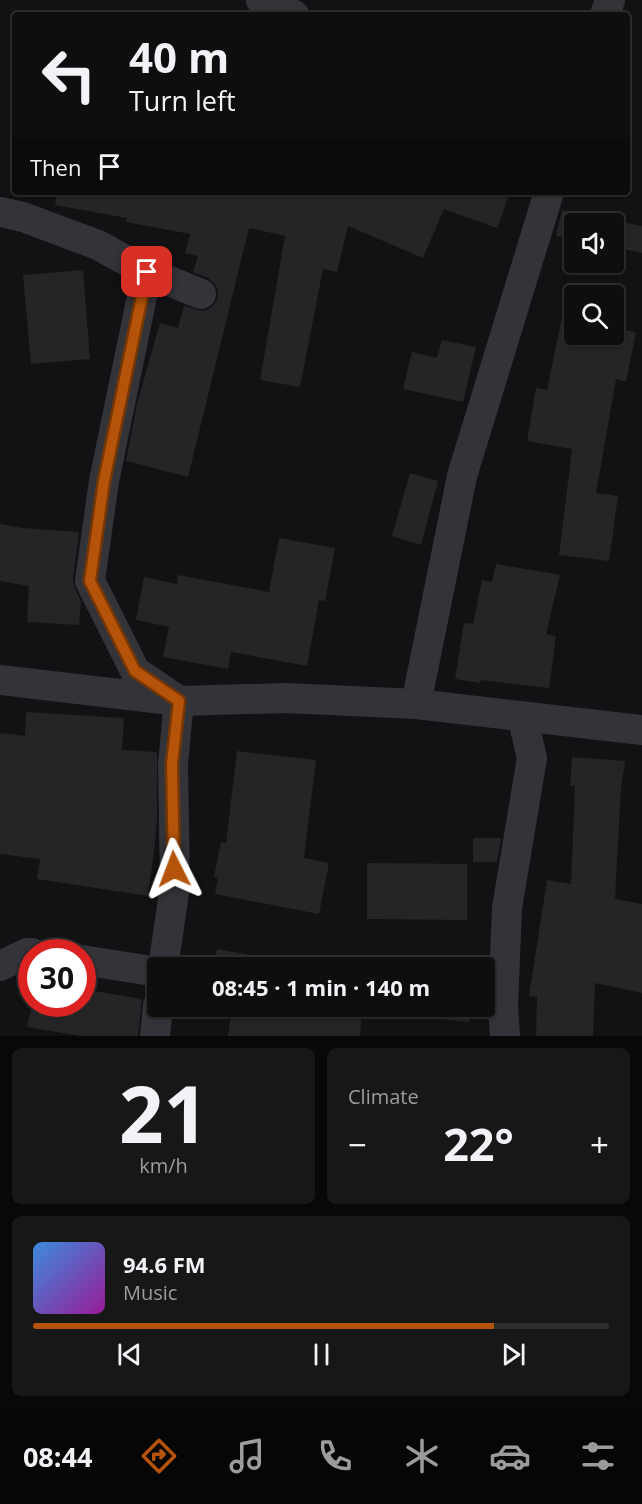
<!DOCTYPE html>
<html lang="en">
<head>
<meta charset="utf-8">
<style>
  body { margin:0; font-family:"Open Sans",sans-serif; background:#171718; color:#f1f3f6; height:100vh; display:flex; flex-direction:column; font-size:22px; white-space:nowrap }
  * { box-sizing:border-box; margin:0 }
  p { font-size:20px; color:#9b9c9e }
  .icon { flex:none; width:33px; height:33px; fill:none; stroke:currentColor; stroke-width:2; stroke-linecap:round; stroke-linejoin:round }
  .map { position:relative; height:1036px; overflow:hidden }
  .side { display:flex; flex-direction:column; gap:12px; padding:12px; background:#080808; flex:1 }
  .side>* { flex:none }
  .hud { position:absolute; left:12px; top:12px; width:618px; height:183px; border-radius:6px; box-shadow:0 2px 4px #0004,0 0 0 2px #2e2e2f; background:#0e0e0f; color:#f1f3f6; overflow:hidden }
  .fabs { position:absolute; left:564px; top:213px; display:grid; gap:12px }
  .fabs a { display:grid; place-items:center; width:60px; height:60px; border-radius:6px; background:#0e0e0f; box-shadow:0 2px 4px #0004,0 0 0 2px #2e2e2f; font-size:30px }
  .speed { position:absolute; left:18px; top:939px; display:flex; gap:12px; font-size:30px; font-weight:700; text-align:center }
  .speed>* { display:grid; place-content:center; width:78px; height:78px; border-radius:50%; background:#0e0e0f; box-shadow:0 2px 4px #0004,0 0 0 2px #2e2e2f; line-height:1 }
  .speed .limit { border:9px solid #d22; background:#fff; color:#111 }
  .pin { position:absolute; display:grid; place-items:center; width:51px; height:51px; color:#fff; margin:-26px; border-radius:12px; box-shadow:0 3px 9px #0006 }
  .me { position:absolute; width:66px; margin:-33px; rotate:357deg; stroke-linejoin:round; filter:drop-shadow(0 0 4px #0008) }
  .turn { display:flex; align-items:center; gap:21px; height:126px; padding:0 18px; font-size:27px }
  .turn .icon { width:78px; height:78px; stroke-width:2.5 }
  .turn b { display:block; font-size:42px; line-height:51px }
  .then { display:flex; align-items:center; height:57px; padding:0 18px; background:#0003; gap:12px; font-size:22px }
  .big { font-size:45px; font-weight:700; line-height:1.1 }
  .side .card { flex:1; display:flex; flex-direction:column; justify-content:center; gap:9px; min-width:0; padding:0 21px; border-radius:9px; background:#171718 }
  .side .dial { align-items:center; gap:0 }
  .dial b { font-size:78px; line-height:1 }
  .song { display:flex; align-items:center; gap:18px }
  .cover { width:72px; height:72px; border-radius:9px; background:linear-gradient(135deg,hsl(210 70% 55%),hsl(300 70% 35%)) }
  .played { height:6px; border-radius:3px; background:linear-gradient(90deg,#b45309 80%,#2e2e2f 80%) }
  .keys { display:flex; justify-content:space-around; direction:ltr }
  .heat { display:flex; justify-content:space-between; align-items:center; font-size:33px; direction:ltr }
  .side .tiles { flex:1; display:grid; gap:12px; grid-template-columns:1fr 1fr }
  .card:last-child { grid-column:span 2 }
  .trip { position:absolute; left:147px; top:957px; width:348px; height:60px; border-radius:6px; background:#0e0e0f; box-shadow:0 2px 4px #0004,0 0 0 2px #2e2e2f; font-weight:700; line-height:60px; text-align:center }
  .menu { display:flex; height:96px; justify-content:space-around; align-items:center; background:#060606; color:#9b9c9e }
  .menu .icon { width:42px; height:42px }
  .menu .current { color:#b45309 }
  .menu b { font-size:27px; color:#f1f3f6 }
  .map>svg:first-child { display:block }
</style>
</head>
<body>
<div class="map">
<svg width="642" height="1036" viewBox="0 0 642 1036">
  <rect width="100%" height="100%" fill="#121214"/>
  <!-- building -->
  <g fill="#252528">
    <polygon points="57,192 490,192 508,198 497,228 444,209 423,258 348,226 337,272 323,269 300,387 260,380 285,236 249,228 188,477 126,461 137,404 160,323 178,328 184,306 203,311 211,308 217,300 218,291 215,284 208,278 193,272 198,256 185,253 190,234 126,222 127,218 55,205"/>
    <polygon points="562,210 642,226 642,253 614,247 614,224 574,224 574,239 556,236"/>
    <polygon points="83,270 90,359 31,364 23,275"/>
    <polygon points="562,317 574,320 574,334 614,334 614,328 636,332 626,382 616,379 596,493 618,496 609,561 559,555 572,449 527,441 536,388 547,390"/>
    <polygon points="442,340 476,347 463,402 403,389 412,352 437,358"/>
    <polygon points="410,473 438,481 421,545 392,536"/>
    <polygon points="0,524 22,528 79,532 73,579 75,589 81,601 79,625 27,622 29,586 0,581"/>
    <polygon points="279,538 335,548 325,601 319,600 307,666 231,652 228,669 163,657 169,627 136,620 144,577 177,584 178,575 269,592"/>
    <polygon points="496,564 560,575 546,634 556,636 549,688 481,680 480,683 455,679 464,623 473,624 482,580 492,582"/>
    <polygon points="26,712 124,718 122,750 157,752 157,816 154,852 148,896 37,879 40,859 0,854 0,733 25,736"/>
    <polygon points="237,751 316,760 304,858 329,863 319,914 215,894 218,877 214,877 221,842 226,843"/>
    <polygon points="572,757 625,761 621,789 615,899 642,904 642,993 595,983 593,1036 536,1036 537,997 529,996 547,880 571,884 575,786 570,786"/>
    <polygon points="473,838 501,838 497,862 473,862"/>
    <polygon points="367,863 467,864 467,920 367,919"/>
    <polygon points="217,949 324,968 214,968"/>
    <polygon points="368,960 440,968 367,968"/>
    <polygon points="82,989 142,999 138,1036 81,1036 27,1027 32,1004 82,1004"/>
    <polygon points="232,1006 470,1006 469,1022 362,1011 360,1036 228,1036"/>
  </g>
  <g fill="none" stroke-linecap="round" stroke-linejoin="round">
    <!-- minor -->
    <g stroke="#333439" stroke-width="30">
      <polyline points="261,0 294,15"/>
      <polyline points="605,15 610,0"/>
      <polyline points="0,212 23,217 98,245 147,272 201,294"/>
      <polyline points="147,272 104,481 90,581 135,671 179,701 173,764 175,886 163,968"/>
      <polyline points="0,680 179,701 286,698 416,704 642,730"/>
      <polyline points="416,704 462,476 549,192"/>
      <polyline points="82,960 158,972"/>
      <polyline points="0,966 27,953 32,953"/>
      <polyline points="155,1036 158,1005"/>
      <polyline points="505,1036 503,1007 507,908 532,758 522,716"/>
    </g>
  </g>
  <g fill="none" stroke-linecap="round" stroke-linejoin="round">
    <!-- route casing -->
    <g stroke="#753606" stroke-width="15">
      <polyline id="route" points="147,272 104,481 90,581 135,671 179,701 172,764 174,869"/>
    </g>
    <!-- route -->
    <use href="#route" stroke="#b45309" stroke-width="10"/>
  </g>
</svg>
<div class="fabs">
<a><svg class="icon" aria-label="sound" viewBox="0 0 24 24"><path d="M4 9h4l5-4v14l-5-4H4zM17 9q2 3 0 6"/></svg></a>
<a><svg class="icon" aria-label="search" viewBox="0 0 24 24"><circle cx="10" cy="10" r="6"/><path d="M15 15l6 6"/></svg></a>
</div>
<div class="speed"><div class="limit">30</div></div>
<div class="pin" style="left:147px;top:272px;background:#d93025"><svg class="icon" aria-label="arrive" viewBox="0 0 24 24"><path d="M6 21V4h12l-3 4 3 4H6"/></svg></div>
<svg class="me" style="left:174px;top:869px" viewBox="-20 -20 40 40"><path d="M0-17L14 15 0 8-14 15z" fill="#b45309" stroke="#fff" stroke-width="4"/></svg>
<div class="trip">08:45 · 1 min · 140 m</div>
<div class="hud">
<div class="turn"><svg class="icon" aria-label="left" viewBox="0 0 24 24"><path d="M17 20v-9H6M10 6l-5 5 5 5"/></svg><div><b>40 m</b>Turn left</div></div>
<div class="then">Then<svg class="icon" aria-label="arrive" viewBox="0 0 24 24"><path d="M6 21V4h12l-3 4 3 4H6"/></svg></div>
</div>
</div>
<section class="side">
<div class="tiles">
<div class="card dial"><b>21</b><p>km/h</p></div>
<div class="card"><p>Climate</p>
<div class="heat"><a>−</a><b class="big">22°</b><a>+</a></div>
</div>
<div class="card">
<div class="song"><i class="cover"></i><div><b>94.6 FM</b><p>Music</p></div></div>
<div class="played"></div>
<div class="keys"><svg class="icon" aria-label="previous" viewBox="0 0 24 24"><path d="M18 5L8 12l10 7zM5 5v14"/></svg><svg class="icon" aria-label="pause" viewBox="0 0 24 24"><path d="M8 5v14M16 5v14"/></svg><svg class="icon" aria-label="next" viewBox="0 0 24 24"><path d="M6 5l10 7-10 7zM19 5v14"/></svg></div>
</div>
</div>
</section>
<nav class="menu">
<b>08:44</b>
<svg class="icon current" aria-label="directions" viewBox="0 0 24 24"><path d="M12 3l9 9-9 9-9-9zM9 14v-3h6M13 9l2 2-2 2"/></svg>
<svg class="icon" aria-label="music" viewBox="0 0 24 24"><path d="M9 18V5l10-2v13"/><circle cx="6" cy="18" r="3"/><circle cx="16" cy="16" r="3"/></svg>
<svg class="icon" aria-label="phone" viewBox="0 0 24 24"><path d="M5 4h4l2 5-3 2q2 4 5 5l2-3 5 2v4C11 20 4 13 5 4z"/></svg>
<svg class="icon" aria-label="climate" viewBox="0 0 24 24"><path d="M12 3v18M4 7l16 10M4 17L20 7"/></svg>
<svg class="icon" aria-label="car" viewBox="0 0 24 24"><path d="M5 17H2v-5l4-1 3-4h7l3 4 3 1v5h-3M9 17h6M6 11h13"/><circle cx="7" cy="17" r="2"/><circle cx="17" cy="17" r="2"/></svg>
<svg class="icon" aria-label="filters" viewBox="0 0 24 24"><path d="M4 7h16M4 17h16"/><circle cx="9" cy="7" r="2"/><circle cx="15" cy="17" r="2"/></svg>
</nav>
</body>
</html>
